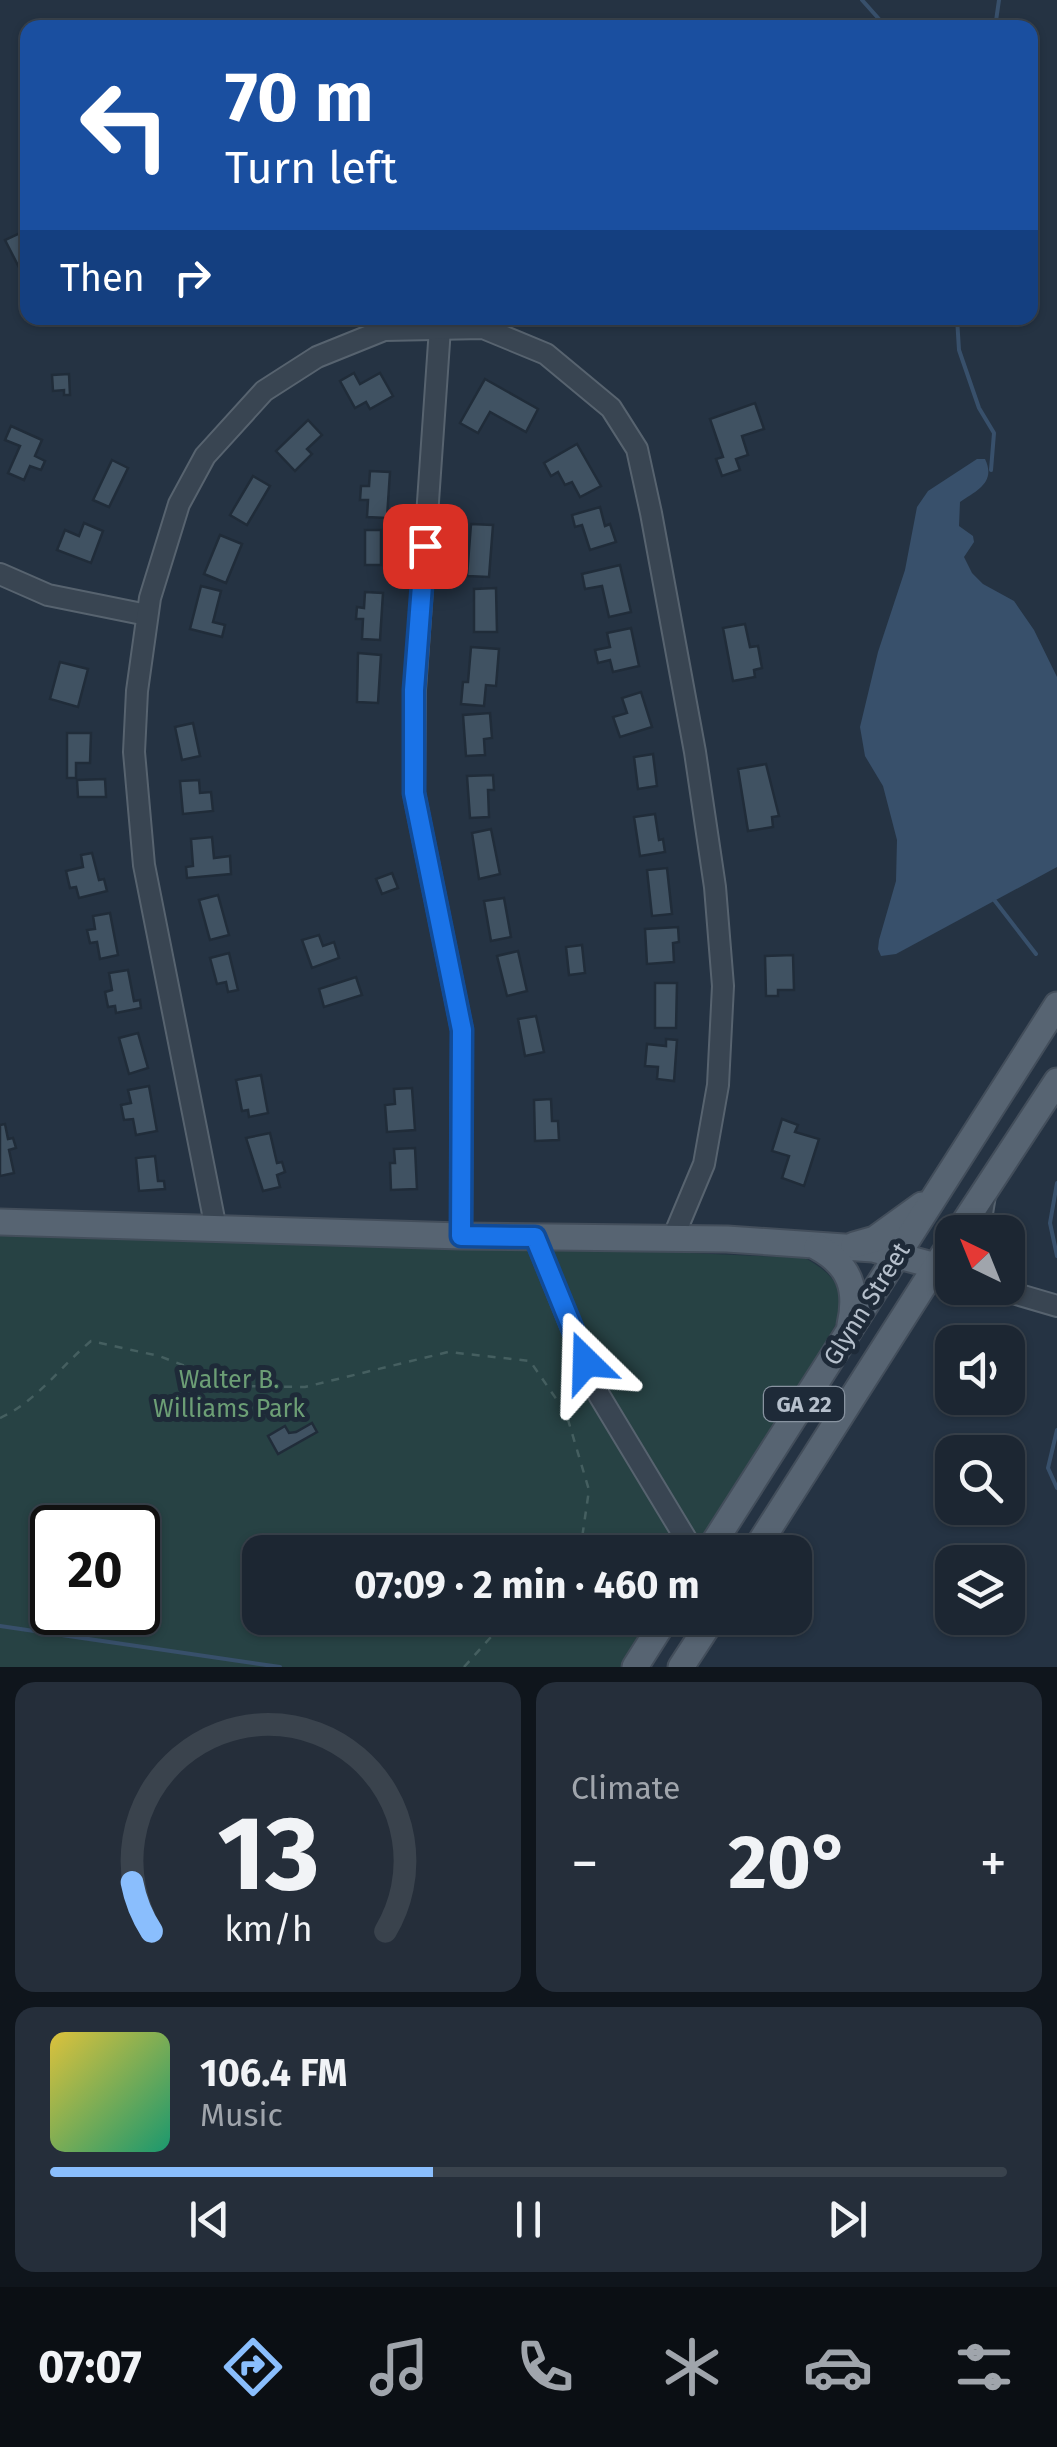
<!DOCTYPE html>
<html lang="en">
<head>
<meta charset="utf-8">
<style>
  body { margin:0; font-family:"Fira Sans",sans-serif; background:#252e3a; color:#f1f3f6; height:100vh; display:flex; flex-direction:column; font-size:38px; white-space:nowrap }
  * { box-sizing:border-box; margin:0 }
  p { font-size:32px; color:#a0a5ac }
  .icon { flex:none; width:55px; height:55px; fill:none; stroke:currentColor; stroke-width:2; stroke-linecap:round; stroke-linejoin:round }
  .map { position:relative; height:1667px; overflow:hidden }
  .drawer { display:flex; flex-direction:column; gap:15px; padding:15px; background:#0f151c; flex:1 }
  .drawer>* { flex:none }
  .hud { position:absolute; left:20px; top:20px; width:1018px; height:305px; border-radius:20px; box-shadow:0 2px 8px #0004,0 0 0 2px #3a434d; background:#1a4fa0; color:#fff; overflow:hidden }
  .needle { width:65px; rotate:317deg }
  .tools { position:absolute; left:935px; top:1215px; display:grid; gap:20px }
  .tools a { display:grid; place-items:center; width:90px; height:90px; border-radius:20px; background:#1c2632; box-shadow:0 2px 8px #0004,0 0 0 2px #3a434d; font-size:50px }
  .speed { position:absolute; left:30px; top:1505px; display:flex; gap:20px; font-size:50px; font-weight:700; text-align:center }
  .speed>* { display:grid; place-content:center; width:130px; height:130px; border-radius:50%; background:#1c2632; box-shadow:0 2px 8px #0004,0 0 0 2px #3a434d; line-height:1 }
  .speed .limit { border:5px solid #111; border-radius:15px; background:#fff; color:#111 }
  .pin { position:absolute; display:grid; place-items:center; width:85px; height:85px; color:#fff; margin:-42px; border-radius:20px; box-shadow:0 5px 15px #0006 }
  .me { position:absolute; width:110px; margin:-55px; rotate:338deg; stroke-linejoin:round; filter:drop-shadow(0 0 8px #0008) }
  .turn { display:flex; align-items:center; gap:35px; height:210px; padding:0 40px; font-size:45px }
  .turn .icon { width:130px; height:130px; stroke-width:2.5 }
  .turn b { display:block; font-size:70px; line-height:85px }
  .then { display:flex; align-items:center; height:95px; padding:0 40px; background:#0003; gap:20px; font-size:38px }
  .big { font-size:75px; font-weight:700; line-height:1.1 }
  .drawer .widget { flex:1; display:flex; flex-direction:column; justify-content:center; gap:15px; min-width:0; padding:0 35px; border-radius:20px; background:#252e3a }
  .drawer .dial { align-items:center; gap:0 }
  .dial svg { height:260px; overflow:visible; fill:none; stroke:#3a434d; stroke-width:7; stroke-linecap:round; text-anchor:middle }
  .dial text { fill:#f1f3f6; stroke:none }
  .song { display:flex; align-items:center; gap:30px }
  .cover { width:120px; height:120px; border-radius:15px; background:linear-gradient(135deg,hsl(50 70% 55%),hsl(160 70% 35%)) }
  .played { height:10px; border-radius:5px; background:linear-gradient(90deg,#8abefd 40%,#3a434d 40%) }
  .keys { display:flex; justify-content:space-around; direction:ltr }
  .heat { display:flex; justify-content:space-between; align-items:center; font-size:55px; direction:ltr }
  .drawer .tiles { flex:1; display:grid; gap:15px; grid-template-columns:1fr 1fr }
  .widget:last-child { grid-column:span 2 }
  .trip { position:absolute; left:242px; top:1535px; width:570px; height:100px; border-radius:20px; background:#1c2632; box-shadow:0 2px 8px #0004,0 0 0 2px #3a434d; font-weight:700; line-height:100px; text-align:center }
  .tabs { display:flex; height:160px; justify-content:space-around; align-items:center; background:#0b0f14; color:#a0a5ac }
  .tabs .icon { width:70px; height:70px }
  .tabs .selected { color:#8abefd }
  .tabs b { font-size:45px; color:#f1f3f6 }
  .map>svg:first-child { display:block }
</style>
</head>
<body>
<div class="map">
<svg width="1057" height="1667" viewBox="0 0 1057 1667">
  <rect width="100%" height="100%" fill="#253343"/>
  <!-- green -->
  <path fill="#274244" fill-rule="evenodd" d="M0,1223l805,35c24,13 41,29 36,58l-143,236h-438v66h399l-30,49h-629zM52,1528h86v84h-86z"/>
  <!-- water -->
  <path fill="#38506b" d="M977,459h8c11,23 -7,31 -25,43l-1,24 14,10 1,6 -10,15 8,16 11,11 31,17 20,29 23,47v190l-161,87 -15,2 -3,-7 1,-9 17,-59 1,-41 -14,-54 -18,-30 -5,-29 18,-75 27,-82 12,-63 11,-16z"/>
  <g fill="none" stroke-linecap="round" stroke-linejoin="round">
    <!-- stream -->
    <g stroke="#38506b" stroke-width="4">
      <polyline points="862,0 887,28"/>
      <polyline points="995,28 999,0"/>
      <polyline points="957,318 959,350 979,408 994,433 991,470"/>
      <polyline points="995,901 1036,954"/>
      <polyline points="1057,1183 1050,1223 1057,1256"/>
      <polyline points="1057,1430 1048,1468 1057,1488"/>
      <polyline points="0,1626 280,1667"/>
    </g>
  </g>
  <!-- building -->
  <g fill="#405262" stroke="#202c39" stroke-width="2.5">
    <polygon points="22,232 28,242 27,283 5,240"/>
    <polygon points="354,373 360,384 380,373 393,396 370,409 366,402 355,408 340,381"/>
    <polygon points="69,374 70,395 64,395 64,390 53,391 52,375"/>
    <polygon points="485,379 538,409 526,432 490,412 478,433 460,423"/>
    <polygon points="755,403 764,429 742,436 748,455 736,459 740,470 722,476 716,459 723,457 710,419"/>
    <polygon points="308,420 322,435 307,449 312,454 295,471 276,451"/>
    <polygon points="11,426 42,440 35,456 45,461 41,470 30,466 24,480 8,473 20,446 5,440"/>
    <polygon points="577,444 601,486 580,497 572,482 565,485 558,472 551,476 544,463"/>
    <polygon points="112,460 128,468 109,507 93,500"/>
    <polygon points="370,471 390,472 387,518 367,517 368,500 360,500 361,486 369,486"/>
    <polygon points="253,476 270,486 247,525 230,515"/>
    <polygon points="600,507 605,526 610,524 616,542 590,550 582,525 575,527 572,515"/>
    <polygon points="84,523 103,531 91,563 57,550 65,530 79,536"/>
    <polygon points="471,524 493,525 489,577 467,576"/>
    <rect x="365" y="530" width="16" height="35"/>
    <polygon points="220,535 242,544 226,583 204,574"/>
    <polygon points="620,565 631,612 609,617 602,586 585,589 582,574"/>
    <polygon points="201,586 221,591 213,622 225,625 222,637 190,629"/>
    <polygon points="496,588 497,632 474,632 474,589"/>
    <polygon points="365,592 383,593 380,640 362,639 363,619 356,619 357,607 364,608"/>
    <polygon points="745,624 750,647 758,646 762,668 754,670 755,677 733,681 723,628"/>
    <polygon points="631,628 639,666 613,672 610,660 598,663 595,650 610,647 607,633"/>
    <polygon points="471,647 499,649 496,686 486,685 484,706 461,704 463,682 468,682"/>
    <polygon points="358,653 381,655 378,703 357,702"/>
    <polygon points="60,662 88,669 78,707 50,699"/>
    <polygon points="641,692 652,727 620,737 613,717 627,713 622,698"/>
    <polygon points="490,713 492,738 484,739 485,755 466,756 463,715"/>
    <polygon points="193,723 200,756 182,760 175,727"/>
    <polygon points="67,733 91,733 90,763 76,763 76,778 67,778"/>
    <polygon points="653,754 657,786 638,789 634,757"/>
    <polygon points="766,764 779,816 772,817 773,827 748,831 738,769"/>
    <polygon points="493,775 494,790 488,790 489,817 470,818 467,776"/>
    <polygon points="105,779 106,797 78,797 77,780"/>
    <polygon points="199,780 200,793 211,792 213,811 183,814 180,781"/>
    <polygon points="655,814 659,840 663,839 665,852 640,856 634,817"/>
    <polygon points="491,829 500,874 479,879 472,833"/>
    <polygon points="212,837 214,858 230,856 231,874 187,878 186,867 193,866 191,839"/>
    <polygon points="92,853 99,880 104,879 107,891 79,898 76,887 70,888 66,871 83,867 81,855"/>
    <polygon points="667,868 672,914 652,916 647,870"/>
    <polygon points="392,873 398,888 382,894 376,879"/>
    <polygon points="218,895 229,935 210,940 199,900"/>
    <polygon points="504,898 511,937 491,941 484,901"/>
    <polygon points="110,913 118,955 100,959 97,942 90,943 87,930 95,929 93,916"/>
    <polygon points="678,927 679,942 673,943 674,962 647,964 645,929"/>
    <polygon points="319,935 323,946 334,942 339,958 312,968 302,940"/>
    <polygon points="582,945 585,973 569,975 566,947"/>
    <polygon points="518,951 527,991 507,996 497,956"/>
    <polygon points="229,953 238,990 228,992 226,982 217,984 210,958"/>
    <polygon points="793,955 794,990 778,990 778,996 766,996 765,956"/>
    <polygon points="128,970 134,1001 140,1000 141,1008 116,1013 115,1006 108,1007 105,992 112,990 109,973"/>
    <polygon points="356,977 362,995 324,1007 319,989"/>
    <polygon points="655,983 677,983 676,1028 655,1028"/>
    <polygon points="536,1016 544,1052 525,1056 518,1019"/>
    <polygon points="138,1033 148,1068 129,1074 119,1038"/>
    <polygon points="666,1039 677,1040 674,1081 657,1079 658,1067 645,1066 647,1044 666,1046"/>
    <polygon points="261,1075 268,1113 249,1117 248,1110 242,1111 236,1080"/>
    <polygon points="149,1086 157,1131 136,1135 133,1119 124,1120 121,1105 131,1103 128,1090"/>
    <polygon points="412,1088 415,1130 387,1132 385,1105 395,1104 394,1089"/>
    <polygon points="551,1099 552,1121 558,1121 559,1140 535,1141 534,1100"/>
    <polygon points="782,1119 798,1125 795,1132 819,1139 804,1186 782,1178 789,1156 772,1151"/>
    <polygon points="5,1124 8,1139 13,1138 16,1148 9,1150 14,1173 0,1176 0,1125"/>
    <polygon points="270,1133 277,1163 282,1162 285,1172 277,1175 280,1187 263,1191 246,1138"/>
    <polygon points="415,1148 417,1189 391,1190 390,1163 395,1163 394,1149"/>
    <polygon points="155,1156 158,1181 164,1181 165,1189 139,1191 136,1158"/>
    <polygon points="312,1423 317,1432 278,1454 268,1436 285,1426 289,1433 296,1432"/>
  </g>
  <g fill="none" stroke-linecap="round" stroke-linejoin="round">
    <!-- minor casing -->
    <g stroke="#57636f" stroke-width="24">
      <g id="minor">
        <polyline points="440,328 415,690 414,793 462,1030 461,1236"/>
        <polyline points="0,574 48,595 147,615"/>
        <polyline points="216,1229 144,865 134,752 137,691 150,598 179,504 205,456 264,391 317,357 384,330 483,328 546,354 611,408 637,449 651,513 695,752 715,887 723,986 718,1085 704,1164 673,1238"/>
        <polyline points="979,1232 985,1195"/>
        <polyline points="535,1237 599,1395 689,1544 698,1552"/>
        <polyline points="996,1288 1057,1306"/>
      </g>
    </g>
    <!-- major casing -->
    <g stroke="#434e5b" stroke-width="29">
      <g id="major">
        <polyline points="0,1222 461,1236 727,1239 873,1249 936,1266"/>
        <polyline points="958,1232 1057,1081"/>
        <polyline points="854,1245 875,1239 922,1205"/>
        <path d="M817,1247c33,18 41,42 33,78"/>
        <polyline points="708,1552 1057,1005"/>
        <polyline points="754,1552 952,1241"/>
        <polyline points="635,1667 666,1618"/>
        <polyline points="681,1667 713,1618"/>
      </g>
    </g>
    <!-- path -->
    <g stroke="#455f60" stroke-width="2.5" stroke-dasharray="8 8" stroke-linecap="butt">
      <path d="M0,1418c36,-16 61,-52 91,-77l68,15 79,30 67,1 143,-35 82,9 36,52 23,77 -9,62"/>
      <polyline points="464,1667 508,1618"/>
    </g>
    <!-- minor -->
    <use href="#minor" stroke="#394552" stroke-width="20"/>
    <!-- major -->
    <use href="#major" stroke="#576472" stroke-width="25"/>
  </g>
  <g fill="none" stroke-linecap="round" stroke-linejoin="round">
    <!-- route casing -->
    <g stroke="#114b97" stroke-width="25">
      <polyline id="route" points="425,546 414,690 414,793 462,1030 461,1236 535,1237 586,1362"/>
    </g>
    <!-- route -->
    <use href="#route" stroke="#1a73e8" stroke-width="18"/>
  </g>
  <g text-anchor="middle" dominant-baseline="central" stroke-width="10" stroke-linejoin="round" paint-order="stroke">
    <!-- shield labels -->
    <rect fill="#1e2a38" stroke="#8893a0" stroke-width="2.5" x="764" y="1387" width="80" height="34" rx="8"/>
    <g font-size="22" font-weight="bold" fill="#b6c0cc">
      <text x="804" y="1404">GA 22</text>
    </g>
    <!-- street labels -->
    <g font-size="25" fill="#b6c0cc" stroke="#1e2a38">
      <text transform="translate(867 1304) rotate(-58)">Glynn Street</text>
    </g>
    <!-- park labels -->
    <g font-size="25" fill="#6c9e75" stroke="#1e2a38">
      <text x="229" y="1380">Walter B.<tspan x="229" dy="29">Williams Park</tspan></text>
    </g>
  </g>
</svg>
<div class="tools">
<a><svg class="needle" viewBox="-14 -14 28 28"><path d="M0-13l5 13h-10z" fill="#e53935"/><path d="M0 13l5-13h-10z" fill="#a0a5ac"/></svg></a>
<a><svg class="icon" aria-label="sound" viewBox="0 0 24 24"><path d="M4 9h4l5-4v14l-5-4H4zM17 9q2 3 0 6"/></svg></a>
<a><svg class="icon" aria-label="search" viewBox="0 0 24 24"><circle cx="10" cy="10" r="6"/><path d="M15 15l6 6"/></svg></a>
<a><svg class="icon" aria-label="layers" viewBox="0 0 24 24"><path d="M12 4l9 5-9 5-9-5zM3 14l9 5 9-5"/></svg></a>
</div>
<div class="speed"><div class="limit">20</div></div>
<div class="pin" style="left:425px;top:546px;background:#d93025"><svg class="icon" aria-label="arrive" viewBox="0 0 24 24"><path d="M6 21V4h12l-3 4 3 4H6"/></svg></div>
<svg class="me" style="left:586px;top:1362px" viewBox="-20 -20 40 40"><path d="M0-17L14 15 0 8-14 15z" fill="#1a73e8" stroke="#fff" stroke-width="4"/></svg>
<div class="trip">07:09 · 2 min · 460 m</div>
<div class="hud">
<div class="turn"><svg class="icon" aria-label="left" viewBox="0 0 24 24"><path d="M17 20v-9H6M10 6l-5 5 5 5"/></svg><div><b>70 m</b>Turn left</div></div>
<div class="then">Then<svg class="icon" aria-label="right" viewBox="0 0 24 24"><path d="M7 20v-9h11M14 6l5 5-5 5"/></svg></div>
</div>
</div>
<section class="drawer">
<div class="tiles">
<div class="widget dial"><svg viewBox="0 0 100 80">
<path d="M14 69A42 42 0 1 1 86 69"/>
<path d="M14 69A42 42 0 0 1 8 54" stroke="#8abefd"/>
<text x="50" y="56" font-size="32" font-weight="700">13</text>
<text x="50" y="72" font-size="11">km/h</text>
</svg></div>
<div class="widget"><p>Climate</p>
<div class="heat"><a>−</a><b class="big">20°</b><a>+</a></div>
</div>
<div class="widget">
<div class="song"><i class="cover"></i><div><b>106.4 FM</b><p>Music</p></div></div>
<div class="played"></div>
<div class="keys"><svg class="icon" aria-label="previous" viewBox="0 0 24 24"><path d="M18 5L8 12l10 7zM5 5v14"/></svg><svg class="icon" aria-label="pause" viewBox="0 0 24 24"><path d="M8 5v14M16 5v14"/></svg><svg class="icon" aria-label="next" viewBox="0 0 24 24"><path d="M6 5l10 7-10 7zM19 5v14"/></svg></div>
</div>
</div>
</section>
<nav class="tabs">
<b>07:07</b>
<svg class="icon selected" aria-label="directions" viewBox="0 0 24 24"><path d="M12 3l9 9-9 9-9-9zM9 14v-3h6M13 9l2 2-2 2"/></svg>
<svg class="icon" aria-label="music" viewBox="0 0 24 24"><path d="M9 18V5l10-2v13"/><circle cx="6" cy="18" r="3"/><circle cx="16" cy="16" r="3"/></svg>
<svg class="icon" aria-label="phone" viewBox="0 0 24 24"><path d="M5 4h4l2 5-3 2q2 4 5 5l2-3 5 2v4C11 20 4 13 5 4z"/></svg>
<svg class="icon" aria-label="climate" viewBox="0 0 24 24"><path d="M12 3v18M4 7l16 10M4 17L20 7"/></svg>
<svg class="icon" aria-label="car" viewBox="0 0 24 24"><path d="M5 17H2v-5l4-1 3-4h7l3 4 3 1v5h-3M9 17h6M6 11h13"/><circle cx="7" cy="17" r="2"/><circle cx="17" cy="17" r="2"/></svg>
<svg class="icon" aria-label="filters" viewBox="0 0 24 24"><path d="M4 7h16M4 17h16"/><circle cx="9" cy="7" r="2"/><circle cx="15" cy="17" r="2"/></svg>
</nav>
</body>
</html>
